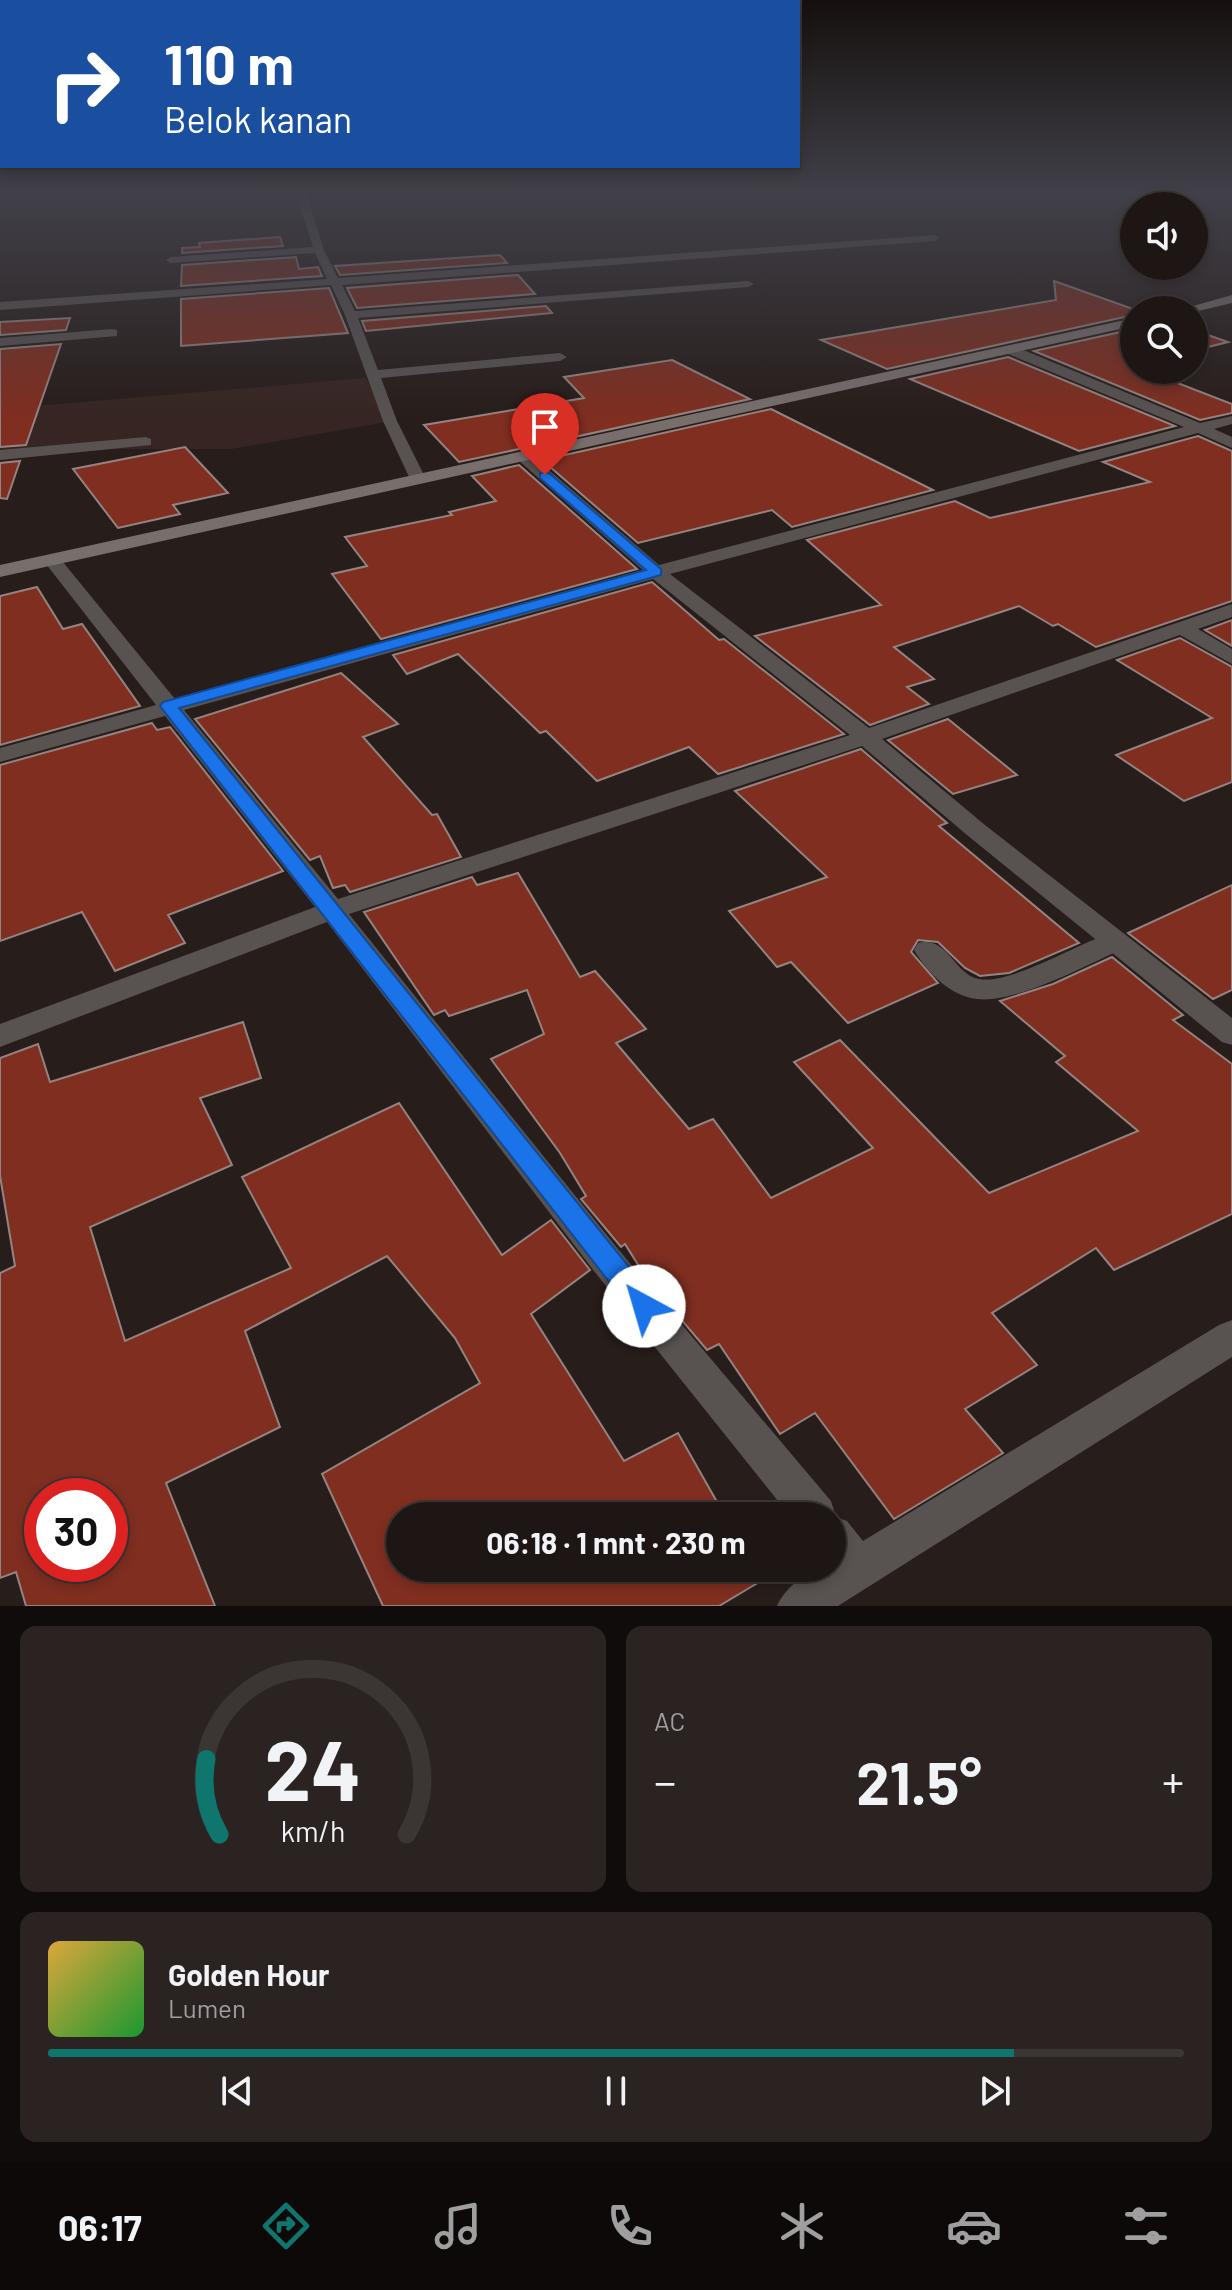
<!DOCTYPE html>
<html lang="id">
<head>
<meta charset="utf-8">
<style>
  body { margin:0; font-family:Barlow,sans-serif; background:#2a2322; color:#f1f3f6; height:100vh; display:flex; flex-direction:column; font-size:30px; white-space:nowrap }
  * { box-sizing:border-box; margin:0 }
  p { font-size:26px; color:#a09fa0 }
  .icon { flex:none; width:44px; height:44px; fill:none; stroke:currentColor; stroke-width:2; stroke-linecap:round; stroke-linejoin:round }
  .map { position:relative; height:1606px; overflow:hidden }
  .details { display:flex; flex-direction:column; gap:20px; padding:20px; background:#100c0b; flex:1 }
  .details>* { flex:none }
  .hud { position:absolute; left:0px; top:0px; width:800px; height:168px; box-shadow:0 4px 12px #0003,0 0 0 2px #3b3534; background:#1a4fa0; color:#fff; overflow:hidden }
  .fabs { position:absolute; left:1120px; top:192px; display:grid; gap:16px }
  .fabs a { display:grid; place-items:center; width:88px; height:88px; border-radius:50%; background:#1d1614; box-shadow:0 4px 12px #0003,0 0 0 2px #3b3534; font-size:40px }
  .speed { position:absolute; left:24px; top:1478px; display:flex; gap:16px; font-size:40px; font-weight:700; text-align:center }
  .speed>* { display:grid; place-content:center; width:104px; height:104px; border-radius:50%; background:#1d1614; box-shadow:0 4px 12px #0003,0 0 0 2px #3b3534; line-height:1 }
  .speed .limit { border:12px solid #d22; background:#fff; color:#111 }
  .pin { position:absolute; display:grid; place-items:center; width:68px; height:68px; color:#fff; margin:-82px -34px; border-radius:50% 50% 50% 0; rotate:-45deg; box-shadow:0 0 8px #0007 }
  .pin .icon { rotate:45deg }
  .me { position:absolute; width:88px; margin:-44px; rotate:321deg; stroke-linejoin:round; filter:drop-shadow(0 0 6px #0008) }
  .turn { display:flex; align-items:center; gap:28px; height:168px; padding:0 32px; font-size:36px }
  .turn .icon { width:104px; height:104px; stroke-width:2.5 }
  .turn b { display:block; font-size:56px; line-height:68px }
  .big { font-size:60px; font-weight:700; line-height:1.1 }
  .details .tile { flex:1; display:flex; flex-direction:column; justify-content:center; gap:12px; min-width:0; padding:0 28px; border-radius:16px; background:#2a2322 }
  .details .dial { align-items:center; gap:0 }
  .dial svg { height:208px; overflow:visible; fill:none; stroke:#3b3534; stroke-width:7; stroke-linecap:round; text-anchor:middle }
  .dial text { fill:#f1f3f6; stroke:none }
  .song { display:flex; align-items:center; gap:24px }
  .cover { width:96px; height:96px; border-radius:12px; background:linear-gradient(135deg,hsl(40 70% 55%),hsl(130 70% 35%)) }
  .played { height:8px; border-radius:4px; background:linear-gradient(90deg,#0f766e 85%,#3b3534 85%) }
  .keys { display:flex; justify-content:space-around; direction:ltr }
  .heat { display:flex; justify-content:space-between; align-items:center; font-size:44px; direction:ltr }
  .details .tiles { flex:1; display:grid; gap:20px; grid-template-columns:1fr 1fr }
  .tile:last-child { grid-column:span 2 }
  .trip { position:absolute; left:386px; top:1502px; width:460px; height:80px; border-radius:40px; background:#1d1614; box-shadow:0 4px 12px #0003,0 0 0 2px #3b3534; font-weight:700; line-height:80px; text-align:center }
  .menu { display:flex; height:128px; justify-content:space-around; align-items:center; background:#0c0908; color:#a09fa0 }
  .menu .icon { width:56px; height:56px }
  .menu .current { color:#0f766e }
  .menu b { font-size:36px; color:#f1f3f6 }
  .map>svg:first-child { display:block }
</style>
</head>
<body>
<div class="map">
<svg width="1232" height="1606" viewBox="0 0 1232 1606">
  <rect width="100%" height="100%" fill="#271d1a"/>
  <!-- built -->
  <polygon fill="#362522" points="366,378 387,422 232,449 114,449 0,460 0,409"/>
  <!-- building -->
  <g fill="#7f2e20" stroke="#938481" stroke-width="2" fill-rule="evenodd">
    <polygon points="280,237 283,246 182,253 182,248 200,247 199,243"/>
    <polygon points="500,255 507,263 340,275 335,266"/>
    <polygon points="296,257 299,269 318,267 322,276 181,286 182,265"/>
    <polygon points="518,275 535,294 357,308 347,288"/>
    <polygon points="1054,281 1136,310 1134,315 887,369 821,340 1056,300"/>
    <polygon points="329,288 348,333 181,346 181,299"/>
    <polygon points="546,306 552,313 366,331 362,321"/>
    <polygon points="70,318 66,330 0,335 0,322"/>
    <polygon points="1134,329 1134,370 1144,370 1232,404 1232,413 1200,420 1034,351"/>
    <polygon points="1194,330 1228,342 1200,349 1205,351 1194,353"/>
    <polygon points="61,344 26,445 0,447 0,349"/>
    <polygon points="1008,357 1175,426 1079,451 910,379"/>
    <polygon points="672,360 750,399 459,462 424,425 584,398 564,377"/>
    <polygon points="771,409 933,490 792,527 772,510 638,543 542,460"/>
    <polygon points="1198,436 1232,451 1232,601 1096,647 1058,624 1053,626 1019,606 894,647 934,679 907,687 929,704 870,725 755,636 881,605 807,540 955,501 990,518 1150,482 1103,462"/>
    <polygon points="185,447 228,493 173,505 180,514 118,528 73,469"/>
    <polygon points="20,461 7,499 0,498 0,463"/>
    <polygon points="519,465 637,569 381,639 332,574 367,566 345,537 452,515 449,512 496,501 472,476"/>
    <polygon points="652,582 719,640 724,639 844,734 718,774 689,747 597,781 546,731 540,733 458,654 407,674 393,655"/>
    <polygon points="37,587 63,629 82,624 140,706 0,745 0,596"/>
    <polygon points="1232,620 1232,646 1205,630"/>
    <polygon points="1180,638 1232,667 1232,782 1184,801 1116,755 1212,718 1117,660"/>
    <polygon points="341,673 398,724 363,737 432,815 437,814 461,857 350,892 345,885 333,888 320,856 310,860 195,719"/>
    <polygon points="948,719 1017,775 953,794 888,740"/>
    <polygon points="152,723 157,730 170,727 283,871 168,915 185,943 115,971 82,912 0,941 0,765"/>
    <polygon points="861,749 947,823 939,826 1079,943 1009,973 980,976 965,968 938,942 918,940 911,952 938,983 848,1023 791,962 777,967 729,911 827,877 735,791"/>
    <polygon points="518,873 580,977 595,971 646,1029 616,1043 689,1129 713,1119 771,1198 873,1148 794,1062 840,1040 989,1193 1138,1131 1056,1062 1065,1056 1000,1001 1053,984 1112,957 1183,1015 1173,1020 1232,1064 1232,1214 1114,1270 1096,1248 992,1313 1037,1365 965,1409 1003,1453 894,1519 815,1413 780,1434 719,1344 707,1350 647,1279 625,1244 621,1247 581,1199 586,1196 560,1153 491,1059 544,1034 527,990 449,1016 445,1010 434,1015 364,912 472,877 477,885"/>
    <polygon points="1232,885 1232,990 1213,999 1128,933"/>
    <path d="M243,1022l18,56 -61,20 32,67 -142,62 35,114 166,-73 -49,-91 157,-74 103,152 49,-35 39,50 -59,44 93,147 54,-28 47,83h-325v52h354l7,13 -42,25h-336l-61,-132 158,-91 -25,-45 -68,-82 -142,75 35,96 -114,56 49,123h-189l-10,-34 -16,6v-305l15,-7 -15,-90v-118l38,-14 12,38zM42,1496h68v68h-68z"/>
  </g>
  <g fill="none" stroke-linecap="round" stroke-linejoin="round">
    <!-- service -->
    <g fill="#585251" fill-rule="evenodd">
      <polygon points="146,437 151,439 151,445 0,460 0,450"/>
      <path d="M1115,932l10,2 4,7 -4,7c-37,16 -109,56 -148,51 -27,-3 -50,-27 -63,-49l4,-7c30,-8 35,31 61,36 33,6 102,-38 136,-47z"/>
    </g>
    <!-- minor -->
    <g fill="#585251" fill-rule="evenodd">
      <polygon points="296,193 306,193 324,250 338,278 935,235 940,238 935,241 342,285 355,311 748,281 754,284 748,287 358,318 378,370 560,353 567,357 560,361 381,378 397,421 426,479 418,484 410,479 383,421 345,315 331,285 0,310 0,302 327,279 315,253 171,263 166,260 171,257 313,247"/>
      <polygon points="112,329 117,330 117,336 0,346 0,338"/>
      <path d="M1006,347h10l184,76 32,-7v8l-18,5 18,8v11l-34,-15 -528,141 199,154 363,-124v13l-34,12 34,20v15l-52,-29 -298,104 103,86 247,193v27l-10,-3 -255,-207 -105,-89 -513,168 269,335 213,252 5,16 11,4 16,20 356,-216 13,-5v37l-394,249h-61c9,-20 32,-38 55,-38v-52h-42l-196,-245 -267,-349 -327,125v-23l315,-117 -150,-191 -165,46v-14l156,-43 -110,-141 -3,-4 3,-4h12l117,143 468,-129 -126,-111v-6h12l130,112 525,-138 -178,-74zM653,579l197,156 -512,164 -154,-189z"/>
    </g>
    <!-- secondary -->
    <g fill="#786f6d" fill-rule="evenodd">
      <polygon points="1232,295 1232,303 1194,312 1179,310"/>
      <polygon points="1134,318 1134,326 0,577 0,565"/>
    </g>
  </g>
  <!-- sky -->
  <linearGradient id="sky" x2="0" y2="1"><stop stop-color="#15100e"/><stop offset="0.46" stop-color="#414049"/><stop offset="1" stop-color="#414049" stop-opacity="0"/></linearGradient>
  <rect width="1232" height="418" fill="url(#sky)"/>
  <!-- route -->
  <polygon fill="#1a73e8" stroke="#114b97" stroke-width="2" points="540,473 549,473 661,569 661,575 179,708 654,1298 658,1306 654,1315 644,1319 635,1315 160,706 163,702 646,570 540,478"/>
</svg>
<div class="fabs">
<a><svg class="icon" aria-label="sound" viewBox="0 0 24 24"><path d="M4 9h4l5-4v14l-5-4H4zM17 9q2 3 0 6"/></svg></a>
<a><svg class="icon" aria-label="search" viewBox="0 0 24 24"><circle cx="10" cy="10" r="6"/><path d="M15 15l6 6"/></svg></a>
</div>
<div class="speed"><div class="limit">30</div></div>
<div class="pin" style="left:545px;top:475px;background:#d93025"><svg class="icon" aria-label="arrive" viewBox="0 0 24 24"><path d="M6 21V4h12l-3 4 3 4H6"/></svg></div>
<svg class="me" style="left:644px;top:1306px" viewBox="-20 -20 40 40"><circle r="19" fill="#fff"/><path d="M0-13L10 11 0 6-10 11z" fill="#1a73e8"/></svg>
<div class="trip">06:18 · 1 mnt · 230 m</div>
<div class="hud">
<div class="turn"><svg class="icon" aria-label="right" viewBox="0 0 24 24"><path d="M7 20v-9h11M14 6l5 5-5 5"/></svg><div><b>110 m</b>Belok kanan</div></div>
</div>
</div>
<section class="details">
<div class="tiles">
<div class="tile dial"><svg viewBox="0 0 100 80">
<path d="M14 69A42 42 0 1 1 86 69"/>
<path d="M14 69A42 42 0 0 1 9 40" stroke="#0f766e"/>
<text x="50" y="56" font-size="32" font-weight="700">24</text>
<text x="50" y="72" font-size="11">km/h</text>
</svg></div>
<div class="tile"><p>AC</p>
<div class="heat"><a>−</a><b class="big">21.5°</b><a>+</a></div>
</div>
<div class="tile">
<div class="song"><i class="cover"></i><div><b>Golden Hour</b><p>Lumen</p></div></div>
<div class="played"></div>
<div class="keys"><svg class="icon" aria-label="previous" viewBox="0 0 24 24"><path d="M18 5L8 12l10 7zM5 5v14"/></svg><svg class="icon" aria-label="pause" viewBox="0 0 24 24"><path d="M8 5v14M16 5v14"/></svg><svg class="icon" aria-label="next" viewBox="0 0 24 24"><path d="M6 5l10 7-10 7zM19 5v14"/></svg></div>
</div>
</div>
</section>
<nav class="menu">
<b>06:17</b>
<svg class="icon current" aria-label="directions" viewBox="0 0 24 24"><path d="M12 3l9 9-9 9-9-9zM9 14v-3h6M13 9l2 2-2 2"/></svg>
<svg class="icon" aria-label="music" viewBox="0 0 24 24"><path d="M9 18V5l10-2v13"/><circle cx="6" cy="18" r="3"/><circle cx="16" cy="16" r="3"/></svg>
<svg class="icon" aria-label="phone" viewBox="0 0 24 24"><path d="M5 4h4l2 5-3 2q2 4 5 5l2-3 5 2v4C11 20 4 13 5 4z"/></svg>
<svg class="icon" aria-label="climate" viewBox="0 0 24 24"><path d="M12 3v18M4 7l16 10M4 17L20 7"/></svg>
<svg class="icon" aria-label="car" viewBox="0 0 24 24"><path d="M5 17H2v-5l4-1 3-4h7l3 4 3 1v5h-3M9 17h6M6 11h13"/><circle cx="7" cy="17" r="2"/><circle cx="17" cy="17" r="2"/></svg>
<svg class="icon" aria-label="filters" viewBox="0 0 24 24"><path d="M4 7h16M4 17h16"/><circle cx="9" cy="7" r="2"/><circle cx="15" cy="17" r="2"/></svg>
</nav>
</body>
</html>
